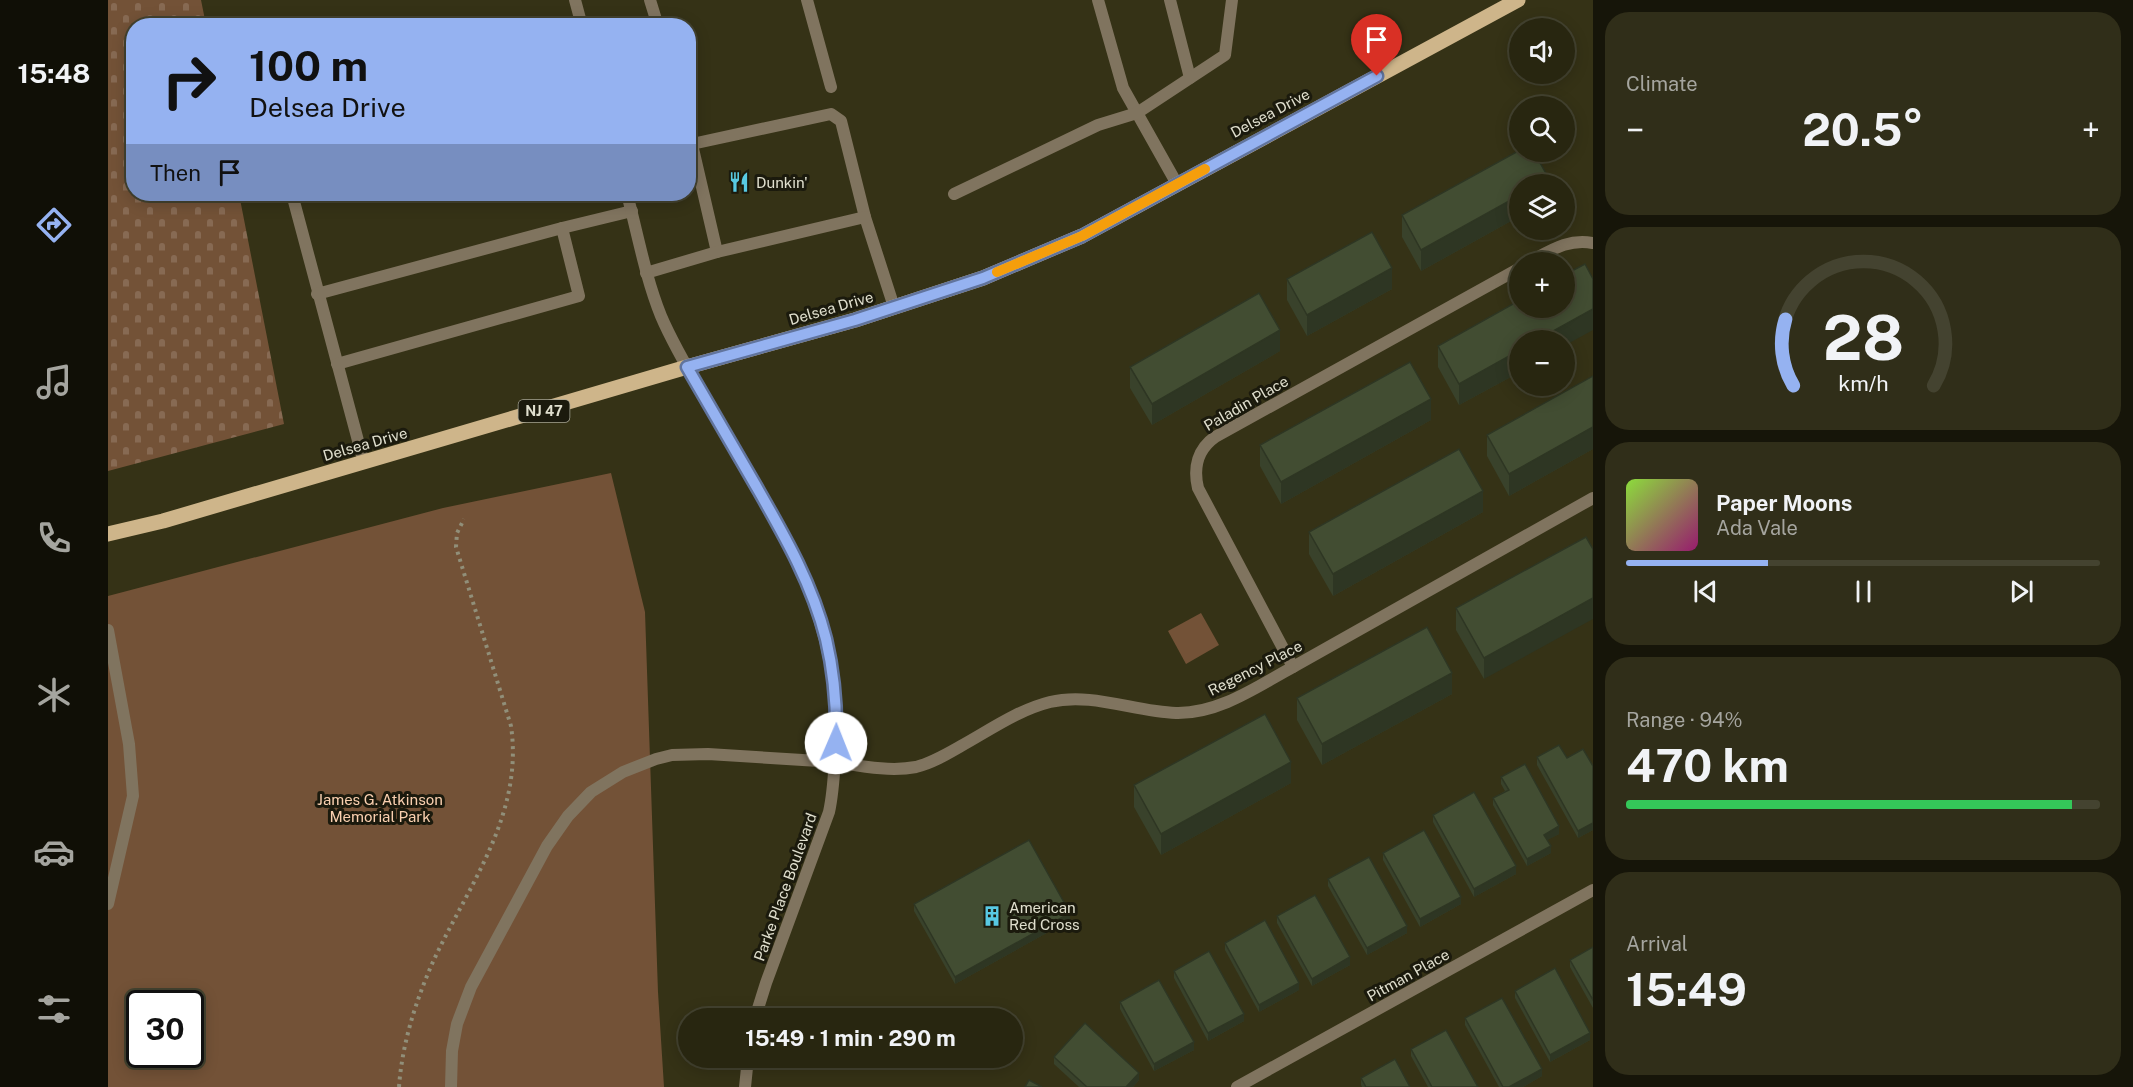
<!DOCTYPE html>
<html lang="en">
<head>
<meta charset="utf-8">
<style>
  body { margin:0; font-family:"Public Sans",sans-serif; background:#302e19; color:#f1f3f6; height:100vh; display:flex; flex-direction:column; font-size:22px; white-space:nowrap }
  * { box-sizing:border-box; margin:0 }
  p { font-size:20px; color:#a5a59f }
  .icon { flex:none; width:33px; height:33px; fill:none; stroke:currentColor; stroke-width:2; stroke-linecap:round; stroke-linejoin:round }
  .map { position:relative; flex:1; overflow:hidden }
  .side { display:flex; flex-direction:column; gap:12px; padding:12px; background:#161509; width:540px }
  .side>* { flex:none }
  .top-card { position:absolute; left:18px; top:18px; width:570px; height:183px; border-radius:24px; box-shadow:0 3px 15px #0003,0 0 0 2px #444330; background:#95b2f1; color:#111; overflow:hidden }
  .tools { position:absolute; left:1401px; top:18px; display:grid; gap:12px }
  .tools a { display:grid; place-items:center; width:66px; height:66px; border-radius:50%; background:#282610; box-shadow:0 3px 15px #0003,0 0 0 2px #444330; font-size:30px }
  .speed { position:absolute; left:18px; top:990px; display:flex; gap:12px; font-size:30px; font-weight:700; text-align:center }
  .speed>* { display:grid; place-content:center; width:78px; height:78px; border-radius:50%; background:#282610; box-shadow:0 3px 15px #0003,0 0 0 2px #444330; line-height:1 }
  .speed .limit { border:3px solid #111; border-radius:9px; background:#fff; color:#111 }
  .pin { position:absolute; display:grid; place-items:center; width:51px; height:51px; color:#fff; margin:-62px -26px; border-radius:50% 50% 50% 0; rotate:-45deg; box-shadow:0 0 6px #0007 }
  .pin .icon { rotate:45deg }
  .me { position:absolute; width:66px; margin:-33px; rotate:1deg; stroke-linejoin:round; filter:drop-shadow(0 0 4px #0008) }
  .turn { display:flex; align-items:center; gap:21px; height:126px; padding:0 24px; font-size:27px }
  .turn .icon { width:78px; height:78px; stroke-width:2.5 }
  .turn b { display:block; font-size:42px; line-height:51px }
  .then { display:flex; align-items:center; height:57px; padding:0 24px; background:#0003; gap:12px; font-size:22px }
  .big { font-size:45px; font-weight:700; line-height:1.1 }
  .side .tile { flex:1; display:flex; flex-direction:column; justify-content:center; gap:9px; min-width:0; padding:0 21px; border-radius:24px; background:#302e19 }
  .side .dial { align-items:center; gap:0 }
  .dial svg { height:156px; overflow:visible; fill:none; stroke:#444330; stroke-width:7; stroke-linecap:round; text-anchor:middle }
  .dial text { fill:#f1f3f6; stroke:none }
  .song { display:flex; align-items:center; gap:18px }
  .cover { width:72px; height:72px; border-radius:9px; background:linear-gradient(135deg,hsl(90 70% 55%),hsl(320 70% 35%)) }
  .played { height:6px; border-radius:3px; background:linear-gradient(90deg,#95b2f1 30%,#444330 30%) }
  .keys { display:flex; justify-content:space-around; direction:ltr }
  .heat { display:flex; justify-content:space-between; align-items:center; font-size:33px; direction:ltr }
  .charge { height:9px; border-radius:4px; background:linear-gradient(90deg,#34c759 94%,#444330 0) }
  .trip { position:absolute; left:570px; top:1008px; width:345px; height:60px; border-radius:30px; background:#282610; box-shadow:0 3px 15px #0003,0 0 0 2px #444330; font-weight:700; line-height:60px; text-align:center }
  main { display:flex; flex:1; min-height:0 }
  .menu { display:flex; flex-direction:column; width:108px; justify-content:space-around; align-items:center; background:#100f06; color:#a5a59f }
  .menu .icon { width:42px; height:42px }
  .menu .active { color:#95b2f1 }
  .menu b { font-size:27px; color:#f1f3f6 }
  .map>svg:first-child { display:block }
</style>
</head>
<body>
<main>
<nav class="menu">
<b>15:48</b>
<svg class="icon active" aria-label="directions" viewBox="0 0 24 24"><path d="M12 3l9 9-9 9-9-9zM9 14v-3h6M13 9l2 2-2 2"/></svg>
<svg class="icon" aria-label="music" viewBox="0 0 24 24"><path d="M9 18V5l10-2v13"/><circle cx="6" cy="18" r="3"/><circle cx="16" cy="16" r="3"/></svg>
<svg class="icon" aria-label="phone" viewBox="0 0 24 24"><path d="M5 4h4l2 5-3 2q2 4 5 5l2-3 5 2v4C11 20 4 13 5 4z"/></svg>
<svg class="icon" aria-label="climate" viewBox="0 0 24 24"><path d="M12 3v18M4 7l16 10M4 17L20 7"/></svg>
<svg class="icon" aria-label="car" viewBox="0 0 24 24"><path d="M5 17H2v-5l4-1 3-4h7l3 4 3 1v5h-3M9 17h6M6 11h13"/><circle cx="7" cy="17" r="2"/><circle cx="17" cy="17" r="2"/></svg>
<svg class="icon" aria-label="filters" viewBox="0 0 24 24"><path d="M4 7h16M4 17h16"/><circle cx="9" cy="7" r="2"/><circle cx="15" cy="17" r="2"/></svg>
</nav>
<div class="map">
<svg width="1485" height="1087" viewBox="0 0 1485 1087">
  <defs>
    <pattern id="cemetery-stones" width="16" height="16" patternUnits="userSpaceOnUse" patternTransform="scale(1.5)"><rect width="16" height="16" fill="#735237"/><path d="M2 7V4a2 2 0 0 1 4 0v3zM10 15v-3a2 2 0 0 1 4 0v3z" fill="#876a53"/></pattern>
  </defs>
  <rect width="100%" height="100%" fill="#353216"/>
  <!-- cemetery -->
  <polygon fill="url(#cemetery-stones)" points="0,0 93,0 98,25 26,26 26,194 131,194 176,424 0,471"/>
  <!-- park -->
  <g fill="#735237" fill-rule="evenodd">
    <path d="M503,473l34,139 13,380 6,95h-556v-491l335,-88zM32,1004h50v50h-50z"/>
    <polygon points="1093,613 1111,645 1078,664 1060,631"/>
  </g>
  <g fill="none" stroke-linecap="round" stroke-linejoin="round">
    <!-- path -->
    <path stroke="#918f79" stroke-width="4" stroke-dasharray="3 4.5" stroke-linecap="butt" d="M291,1087c3,-42 16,-84 33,-123 35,-77 92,-148 79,-238l-55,-179 1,-14 7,-14"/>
    <!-- service -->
    <g stroke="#80745f" stroke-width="12">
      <polyline points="542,0 550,26"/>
      <polyline points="699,0 723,87"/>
      <polyline points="990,0 1015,88 1069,184"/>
      <polyline points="1062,0 1082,78"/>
      <polyline points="580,127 609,252"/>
      <polyline points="584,144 723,114 733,121 757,217 786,307"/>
      <polyline points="184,194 256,463"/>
      <polyline points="846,194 990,125 1029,113 1117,55 1124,0"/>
      <polyline points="538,273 609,252 757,217"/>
      <polyline points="209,294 454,228"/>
      <polyline points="229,364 471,296 454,228 524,211"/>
      <polyline points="0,630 21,744 25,796 0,904"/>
      <polyline points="343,1087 344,1051 349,1024 363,987 439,846 460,816 483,792 515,772 548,759 564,755 600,754 727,762"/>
    </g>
    <!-- minor -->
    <g stroke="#80745f" stroke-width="12">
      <polyline points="467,0 474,26"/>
      <path d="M519,194c11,41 18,82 34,122 14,33 34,65 52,96 67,116 132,205 122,345 -1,19 -2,37 -6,55l-63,171 -11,35"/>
      <path d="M1421,262c21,-11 39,-24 64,-19"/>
      <path d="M1185,667l-95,-179c-5,-21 0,-39 17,-51l305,-169"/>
      <path d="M727,762c26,4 55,10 81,5 16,-4 31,-13 45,-21 29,-16 57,-36 89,-44 42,-10 85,10 126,11 43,1 82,-27 117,-46l300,-169"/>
      <polyline points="637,1087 640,1058"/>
      <polyline points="1129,1087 1485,890"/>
    </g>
    <!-- primary -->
    <polyline stroke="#ceb58a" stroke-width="15" points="0,534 55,521 579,367 747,320 875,278 974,236 1410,0"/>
  </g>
  <!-- wall -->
  <g fill="#39422b">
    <polygon points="1412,150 1412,152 1426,152 1441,179 1441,184 1412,184 1412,216 1313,271 1294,237 1294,215"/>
    <polygon points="1179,279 1284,289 1199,336 1179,300"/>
    <polygon points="1412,340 1412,372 1351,405 1330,367 1330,346"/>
    <polygon points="1172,351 1044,425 1022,388 1022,367"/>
    <polygon points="1485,376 1485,449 1401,496 1379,456 1379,435"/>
    <polygon points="1323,420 1173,504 1152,466 1152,445"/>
    <polygon points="1375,512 1225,596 1201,554 1201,532"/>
    <polygon points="1478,537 1376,679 1348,630 1348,608"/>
    <polygon points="1344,694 1214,765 1189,720 1189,698"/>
    <polygon points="1429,757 1459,758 1485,766 1485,830 1470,838 1429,765"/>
    <polygon points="1393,777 1451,834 1439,840 1443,853 1419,866 1385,805 1385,798 1397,791 1393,784"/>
    <polygon points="1183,783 1053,855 1026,807 1026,785"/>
    <polygon points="1325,815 1408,874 1366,897 1325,822"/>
    <polygon points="1275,853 1353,904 1312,927 1275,860"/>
    <polygon points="1220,879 1299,933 1259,955 1220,886"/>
    <polygon points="806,904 962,920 847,984 806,911"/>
    <polygon points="1169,916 1242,965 1204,986 1169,923"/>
    <polygon points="1117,943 1191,990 1151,1012 1117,950"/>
    <polygon points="1485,947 1485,1008 1462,967 1462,960"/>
    <polygon points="1066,971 1136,1021 1100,1041 1066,978"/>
    <polygon points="1407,991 1482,1040 1442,1062 1407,998"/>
    <polygon points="1012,1002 1086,1050 1046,1071 1012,1009"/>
    <polygon points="1357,1018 1434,1076 1415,1087 1391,1087 1357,1025"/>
    <polygon points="1303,1049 1370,1087 1320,1087 1303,1056"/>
    <polygon points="946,1057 1031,1080 1025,1087 971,1087 946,1064"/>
    <polygon points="1253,1078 1302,1087 1254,1087 1253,1085"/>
  </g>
  <!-- shaded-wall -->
  <g fill="#2e3623">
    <polygon points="1441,179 1441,184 1431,184"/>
    <polygon points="1412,195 1412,216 1313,271 1313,250"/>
    <polygon points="1284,268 1284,289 1199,336 1199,315"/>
    <polygon points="1485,309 1485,330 1456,346 1456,340 1429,340"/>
    <polygon points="1172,330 1172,351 1044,425 1044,404"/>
    <polygon points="1412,350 1412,372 1351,405 1351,384"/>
    <polygon points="1323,399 1323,420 1173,504 1173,482"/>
    <polygon points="1485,427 1485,449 1401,496 1401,474"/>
    <polygon points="1375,491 1375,512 1225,596 1225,574"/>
    <polygon points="1485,598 1485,619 1376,679 1376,658"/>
    <polygon points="1344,673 1344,694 1214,765 1214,744"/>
    <polygon points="1183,762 1183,783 1053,855 1053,834"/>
    <polygon points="1485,823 1485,830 1470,838 1470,831"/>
    <polygon points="1451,826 1451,834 1436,842 1436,835"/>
    <polygon points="1443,846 1443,853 1419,866 1419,859"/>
    <polygon points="1408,866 1408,874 1366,897 1366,889"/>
    <polygon points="1353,897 1353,904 1312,927 1312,919"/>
    <polygon points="962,913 962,920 847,984 847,977"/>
    <polygon points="1299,926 1299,933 1259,955 1259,948"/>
    <polygon points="1242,957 1242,965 1204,986 1204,979"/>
    <polygon points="1191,983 1191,990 1151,1012 1151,1005"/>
    <polygon points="1136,1014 1136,1021 1100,1041 1100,1033"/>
    <polygon points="1482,1033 1482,1040 1442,1062 1442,1055"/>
    <polygon points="1086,1042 1086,1050 1046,1071 1046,1064"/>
    <polygon points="1434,1069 1434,1076 1415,1087 1401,1087"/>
    <polygon points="1031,1073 1031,1080 1025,1087 1018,1087"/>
  </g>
  <!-- building -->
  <g fill="#424d32" stroke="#2e3623" stroke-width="1.5">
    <polygon points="1412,150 1412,152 1426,152 1441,179 1431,184 1412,184 1412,195 1313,250 1294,215"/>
    <polygon points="1264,232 1284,268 1199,315 1179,279"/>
    <polygon points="1477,264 1485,279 1485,309 1429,340 1412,340 1412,350 1351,384 1330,346 1412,300 1412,308 1456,308 1456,275"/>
    <polygon points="1151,293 1172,330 1044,404 1022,367"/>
    <polygon points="1302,362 1323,399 1173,482 1152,445"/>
    <polygon points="1485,376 1485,427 1401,474 1379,435"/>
    <polygon points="1351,449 1375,491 1225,574 1201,532"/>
    <polygon points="1478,537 1485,549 1485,598 1376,658 1348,608"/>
    <polygon points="1319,627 1344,673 1214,744 1189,698"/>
    <polygon points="1157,714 1183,762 1053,834 1026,785"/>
    <polygon points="1451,745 1459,758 1475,749 1485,766 1485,823 1470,831 1429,757"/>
    <polygon points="1417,764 1451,826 1436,835 1443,846 1419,859 1385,798 1401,790 1393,777"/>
    <polygon points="1366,792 1408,866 1366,889 1325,815"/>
    <polygon points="1316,830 1353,897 1312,919 1275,853"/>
    <polygon points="921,840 962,913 847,977 806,904"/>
    <polygon points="1261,857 1299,926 1259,948 1220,879"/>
    <polygon points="1207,895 1242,957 1204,979 1169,916"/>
    <polygon points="1157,920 1191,983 1151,1005 1117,943"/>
    <polygon points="1485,947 1485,1000 1462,960"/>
    <polygon points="1101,951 1136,1014 1100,1033 1066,971"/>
    <polygon points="1447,968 1482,1033 1442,1055 1407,991"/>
    <polygon points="1051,980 1086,1042 1046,1064 1012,1002"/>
    <polygon points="1394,998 1434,1069 1401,1087 1395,1087 1357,1018"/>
    <polygon points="977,1023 1031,1073 1018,1087 979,1087 946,1057"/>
    <polygon points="1338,1030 1370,1087 1324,1087 1303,1049"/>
    <polygon points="1287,1059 1302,1087 1258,1087 1253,1078"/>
    <polygon points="921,1080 934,1087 917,1087"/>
  </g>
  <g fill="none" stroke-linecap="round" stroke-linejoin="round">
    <!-- route casing -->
    <g stroke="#61749d" stroke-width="15">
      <path id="route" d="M728,743c1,-36 -2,-70 -10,-104 -14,-56 -42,-104 -70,-153 -23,-40 -46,-79 -69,-119l168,-47 128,-42 99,-42 295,-160"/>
    </g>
    <!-- route -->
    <use href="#route" stroke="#95b2f1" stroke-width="10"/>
    <!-- slow -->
    <polyline stroke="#f59e0b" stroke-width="10" points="889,272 974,236 1097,169"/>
  </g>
  <!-- icons -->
  <defs>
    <g id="restaurant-bare" transform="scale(1.62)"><path d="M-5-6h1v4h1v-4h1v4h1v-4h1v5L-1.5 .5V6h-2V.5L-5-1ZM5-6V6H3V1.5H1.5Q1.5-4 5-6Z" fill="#58c9e3" stroke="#1b1a0d" stroke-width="2.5" paint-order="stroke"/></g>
    <g id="building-bare" transform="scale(1.62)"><path d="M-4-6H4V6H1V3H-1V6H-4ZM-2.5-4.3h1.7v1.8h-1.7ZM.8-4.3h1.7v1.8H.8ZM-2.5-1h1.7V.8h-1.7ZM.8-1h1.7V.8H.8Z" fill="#58c9e3" stroke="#1b1a0d" stroke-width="2.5" paint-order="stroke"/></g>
  </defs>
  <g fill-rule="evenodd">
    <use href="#restaurant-bare" x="631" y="182"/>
    <use href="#building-bare" x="884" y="916"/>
  </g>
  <g text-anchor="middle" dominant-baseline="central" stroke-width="6" stroke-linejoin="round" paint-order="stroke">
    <!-- shield labels -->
    <rect fill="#1b1a0d" stroke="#a5a494" stroke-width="1.5" x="410.5" y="400" width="51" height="22" rx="4.5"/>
    <g font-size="14" font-weight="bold" fill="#e0dfce">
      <text x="436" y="411">NJ 47</text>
    </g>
    <!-- street labels -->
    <g font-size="15" fill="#e0dfce" stroke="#1b1a0d">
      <text transform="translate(1162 113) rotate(-28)">Delsea Drive</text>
      <text transform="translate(723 308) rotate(-16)">Delsea Drive</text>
      <text transform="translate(1138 403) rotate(-30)">Paladin Place</text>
      <text transform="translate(257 444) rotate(-16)">Delsea Drive</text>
      <text transform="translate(1147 668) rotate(-27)">Regency Place</text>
      <text transform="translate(677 887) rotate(-70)">Parke Place Boulevard</text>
      <text transform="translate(1300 975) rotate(-29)">Pitman Place</text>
    </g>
    <!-- poi labels -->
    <g font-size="15" fill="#e0dfce" stroke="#1b1a0d" text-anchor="start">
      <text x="648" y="182">Dunkin'</text>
      <text x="901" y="907">American<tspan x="901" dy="17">Red Cross</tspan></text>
    </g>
    <!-- park labels -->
    <g font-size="15" fill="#fad0b0" stroke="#1b1a0d">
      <text x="272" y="799">James G. Atkinson<tspan x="272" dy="17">Memorial Park</tspan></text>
    </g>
  </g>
</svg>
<div class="tools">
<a><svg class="icon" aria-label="sound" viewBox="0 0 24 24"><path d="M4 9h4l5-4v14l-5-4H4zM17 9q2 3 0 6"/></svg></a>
<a><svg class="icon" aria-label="search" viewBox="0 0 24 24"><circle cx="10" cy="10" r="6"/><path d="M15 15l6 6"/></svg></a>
<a><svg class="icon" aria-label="layers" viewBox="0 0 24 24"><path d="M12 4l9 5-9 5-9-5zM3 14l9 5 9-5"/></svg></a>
<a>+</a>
<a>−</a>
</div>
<div class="speed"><div class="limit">30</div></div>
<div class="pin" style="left:1269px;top:76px;background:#d93025"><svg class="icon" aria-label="arrive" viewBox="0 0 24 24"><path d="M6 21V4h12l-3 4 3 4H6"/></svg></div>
<svg class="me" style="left:728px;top:743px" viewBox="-20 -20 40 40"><circle r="19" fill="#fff"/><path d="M0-13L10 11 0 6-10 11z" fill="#95b2f1"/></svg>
<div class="trip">15:49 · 1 min · 290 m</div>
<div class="top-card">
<div class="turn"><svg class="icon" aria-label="right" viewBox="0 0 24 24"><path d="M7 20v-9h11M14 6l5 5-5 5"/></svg><div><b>100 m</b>Delsea Drive</div></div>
<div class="then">Then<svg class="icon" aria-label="arrive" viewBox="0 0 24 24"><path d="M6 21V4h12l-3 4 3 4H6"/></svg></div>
</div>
</div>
<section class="side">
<div class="tile"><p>Climate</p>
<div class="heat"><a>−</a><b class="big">20.5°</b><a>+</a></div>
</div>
<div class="tile dial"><svg viewBox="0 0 100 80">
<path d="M14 69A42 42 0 1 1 86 69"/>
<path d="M14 69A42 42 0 0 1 10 35" stroke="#95b2f1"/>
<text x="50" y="56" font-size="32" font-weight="700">28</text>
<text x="50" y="72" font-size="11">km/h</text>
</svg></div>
<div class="tile">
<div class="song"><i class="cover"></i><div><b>Paper Moons</b><p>Ada Vale</p></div></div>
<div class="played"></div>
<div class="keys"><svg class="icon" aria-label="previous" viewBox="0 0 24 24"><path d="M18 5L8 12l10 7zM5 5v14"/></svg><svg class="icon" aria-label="pause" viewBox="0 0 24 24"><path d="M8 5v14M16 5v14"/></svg><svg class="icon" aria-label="next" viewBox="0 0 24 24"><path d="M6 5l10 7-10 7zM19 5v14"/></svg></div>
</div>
<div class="tile"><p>Range · 94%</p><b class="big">470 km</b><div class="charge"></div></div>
<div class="tile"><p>Arrival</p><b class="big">15:49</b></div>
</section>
</main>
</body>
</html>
